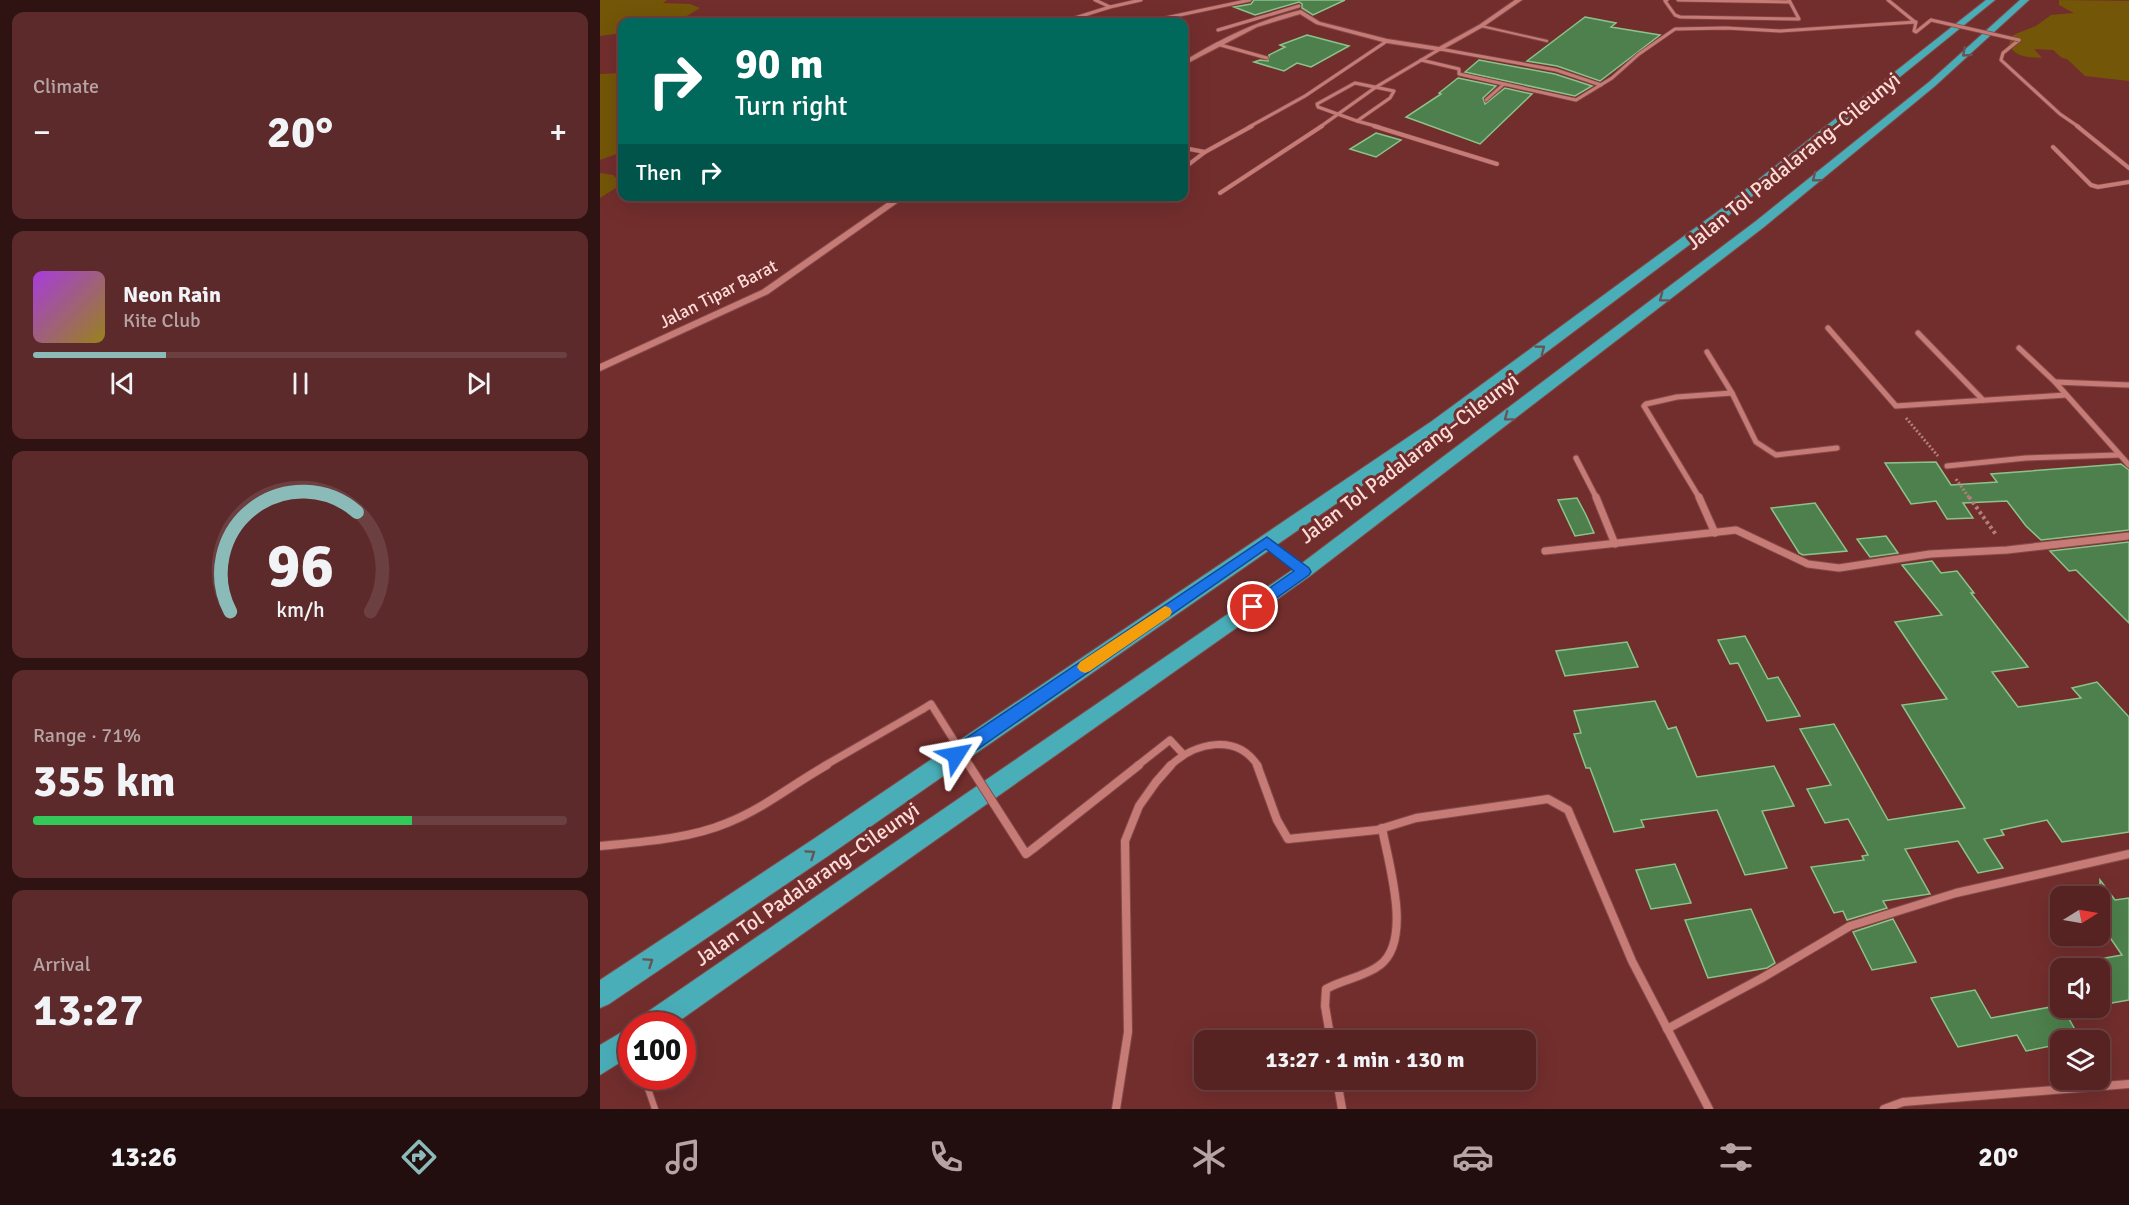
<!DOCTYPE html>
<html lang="en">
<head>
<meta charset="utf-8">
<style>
  body { margin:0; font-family:Signika,sans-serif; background:#5c2a2a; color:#f1f3f6; height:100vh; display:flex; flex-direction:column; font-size:22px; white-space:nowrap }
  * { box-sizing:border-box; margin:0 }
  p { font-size:20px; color:#b6a4a5 }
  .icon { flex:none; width:33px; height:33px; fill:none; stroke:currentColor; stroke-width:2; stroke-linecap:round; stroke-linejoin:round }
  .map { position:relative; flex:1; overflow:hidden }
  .sheet { display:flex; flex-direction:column; gap:12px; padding:12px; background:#2f1313; width:600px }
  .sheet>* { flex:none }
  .banner { position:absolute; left:18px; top:18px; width:570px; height:183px; border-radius:12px; box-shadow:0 6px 24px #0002,0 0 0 2px #6c3f40; background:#00695c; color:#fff; overflow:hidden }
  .needle { width:39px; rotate:79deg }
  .controls { position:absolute; left:1450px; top:886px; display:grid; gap:12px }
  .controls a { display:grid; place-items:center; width:60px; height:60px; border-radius:12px; background:#562222; box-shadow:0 6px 24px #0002,0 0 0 2px #6c3f40; font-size:30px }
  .speed { position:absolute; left:18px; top:1012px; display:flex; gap:12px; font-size:30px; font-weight:700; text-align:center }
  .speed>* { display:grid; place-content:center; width:78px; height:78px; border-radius:50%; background:#562222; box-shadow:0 6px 24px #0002,0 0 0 2px #6c3f40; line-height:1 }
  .speed .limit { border:9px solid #d22; background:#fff; color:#111 }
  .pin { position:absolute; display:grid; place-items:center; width:51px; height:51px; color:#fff; margin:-26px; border:3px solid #fff; border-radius:50%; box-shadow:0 2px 6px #0007 }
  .me { position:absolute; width:66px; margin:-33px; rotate:56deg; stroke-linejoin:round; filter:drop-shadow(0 0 4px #0008) }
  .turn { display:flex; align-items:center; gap:21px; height:126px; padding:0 18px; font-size:27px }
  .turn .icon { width:78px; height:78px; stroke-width:2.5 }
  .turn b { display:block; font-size:42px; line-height:51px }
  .then { display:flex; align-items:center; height:57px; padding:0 18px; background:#0003; gap:12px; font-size:22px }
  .big { font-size:45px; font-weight:700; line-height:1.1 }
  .sheet .card { flex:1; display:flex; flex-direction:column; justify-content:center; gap:9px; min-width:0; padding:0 21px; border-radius:12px; background:#5c2a2a }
  .sheet .dial { align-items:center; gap:0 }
  .dial svg { height:156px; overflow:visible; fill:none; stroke:#6c3f40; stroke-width:7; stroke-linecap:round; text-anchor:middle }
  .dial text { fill:#f1f3f6; stroke:none }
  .song { display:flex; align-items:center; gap:18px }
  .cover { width:72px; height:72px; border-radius:9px; background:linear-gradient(135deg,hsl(280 70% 55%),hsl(50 70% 35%)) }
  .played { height:6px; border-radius:3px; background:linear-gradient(90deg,#8bbbb9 25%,#6c3f40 25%) }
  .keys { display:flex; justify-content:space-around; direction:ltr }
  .heat { display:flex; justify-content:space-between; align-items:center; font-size:33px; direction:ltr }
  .charge { height:9px; border-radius:4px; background:linear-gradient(90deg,#34c759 71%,#6c3f40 0) }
  .trip { position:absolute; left:594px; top:1030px; width:342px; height:60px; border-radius:12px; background:#562222; box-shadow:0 6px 24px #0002,0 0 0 2px #6c3f40; font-weight:700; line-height:60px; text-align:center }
  .dock { display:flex; height:96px; justify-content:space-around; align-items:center; background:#220e0e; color:#b6a4a5 }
  .dock .icon { width:42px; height:42px }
  .dock .selected { color:#8bbbb9 }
  .dock b { font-size:27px; color:#f1f3f6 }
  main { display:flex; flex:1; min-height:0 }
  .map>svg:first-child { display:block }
</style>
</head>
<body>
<main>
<section class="sheet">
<div class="card"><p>Climate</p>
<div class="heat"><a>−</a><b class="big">20°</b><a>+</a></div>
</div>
<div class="card">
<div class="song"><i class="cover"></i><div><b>Neon Rain</b><p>Kite Club</p></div></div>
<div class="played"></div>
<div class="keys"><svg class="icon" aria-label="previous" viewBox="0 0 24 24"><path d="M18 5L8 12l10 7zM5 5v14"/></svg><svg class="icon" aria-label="pause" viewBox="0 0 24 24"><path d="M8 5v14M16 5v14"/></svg><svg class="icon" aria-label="next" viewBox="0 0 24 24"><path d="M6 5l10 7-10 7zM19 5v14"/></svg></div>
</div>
<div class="card dial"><svg viewBox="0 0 100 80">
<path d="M14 69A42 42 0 1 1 86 69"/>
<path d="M14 69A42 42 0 0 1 79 18" stroke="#8bbbb9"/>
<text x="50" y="56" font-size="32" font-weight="700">96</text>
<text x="50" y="72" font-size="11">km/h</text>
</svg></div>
<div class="card"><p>Range · 71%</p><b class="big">355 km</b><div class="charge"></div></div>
<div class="card"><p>Arrival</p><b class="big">13:27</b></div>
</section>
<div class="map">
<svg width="1529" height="1109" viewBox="0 0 1529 1109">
  <rect width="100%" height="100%" fill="#722e2d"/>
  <!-- green -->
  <g fill="#745608">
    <polygon points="0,0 67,0 63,3 90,4 100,8 77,22 22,22 22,33 0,36"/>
    <path d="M1459,0l70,1v80l-44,-5 -18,-17 -5,-1 -9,-8 -19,-1 8,9c-13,-1 -27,0 -33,-14l4,-9 23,-9 15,-11 23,-2 -15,-8z"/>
    <polygon points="22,73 22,152 0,160 0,74"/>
    <polygon points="0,173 13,175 22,184 0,198"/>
  </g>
  <!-- building -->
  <g fill="#4d804c" stroke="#8cc38b" stroke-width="1.5">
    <polygon points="654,0 745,0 713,15 702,8 702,4 699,2 655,15 634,7 651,4"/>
    <polygon points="985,17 1016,23 1011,27 1060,35 1000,81 957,66 927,61"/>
    <polygon points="707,35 749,46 711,67 697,63 684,71 654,62 660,60 668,61 669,55 685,47 680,45"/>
    <polygon points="879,60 955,74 992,86 975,96 865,72"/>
    <polygon points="858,78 896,86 883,98 885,104 905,88 932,94 880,144 806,117 841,94 839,93"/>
    <polygon points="776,133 801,140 776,157 750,149"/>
    <polygon points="1336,462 1351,485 1397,482 1391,474 1521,464 1529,470 1529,530 1441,540 1426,526 1407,501 1363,503 1373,518 1347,519 1336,501 1311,504 1285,463"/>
    <polygon points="977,498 986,515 994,533 975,536 958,500"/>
    <polygon points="1215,503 1247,551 1203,555 1199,553 1171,508"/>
    <polygon points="1286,536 1298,553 1270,557 1257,539"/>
    <polygon points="1529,542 1529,623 1476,570 1469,571 1450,551"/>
    <polygon points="1332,561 1341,573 1357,571 1374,593 1371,593 1428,667 1392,672 1418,707 1481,698 1472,688 1497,682 1529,717 1529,832 1462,842 1447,820 1401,830 1404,835 1384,839 1403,868 1378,873 1358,841 1305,849 1330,894 1283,901 1287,908 1247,920 1243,911 1234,913 1211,867 1264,860 1262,856 1268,855 1248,819 1225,823 1207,789 1231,785 1200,729 1234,724 1288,820 1365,808 1302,705 1347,699 1295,622 1342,615 1302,565"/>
    <polygon points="1145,636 1168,679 1178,677 1200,716 1167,721 1138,663 1130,664 1118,640"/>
    <polygon points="1027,642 1038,667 965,676 956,651"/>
    <polygon points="1055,701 1068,729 1076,727 1097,777 1174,766 1194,806 1162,811 1187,868 1145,875 1117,810 1041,820 1044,827 1014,832 990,768 986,768 974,734 981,733 974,711"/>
    <polygon points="1075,864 1091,903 1051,909 1036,870"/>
    <polygon points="1500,880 1515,900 1529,898 1529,1000 1500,1005 1500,959 1522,955 1500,923"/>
    <polygon points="1151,909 1175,963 1167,968 1108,978 1085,920"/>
    <polygon points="1293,919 1316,962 1272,970 1253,932"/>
    <polygon points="1375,990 1391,1018 1461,1005 1481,1040 1461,1041 1461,1044 1426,1051 1417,1035 1358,1047 1331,998"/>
  </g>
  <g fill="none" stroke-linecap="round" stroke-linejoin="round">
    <!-- lane-far2 casing -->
    <g stroke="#834a4a" stroke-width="4">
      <polyline id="lane-far2" points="881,26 947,41"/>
    </g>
    <!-- lane-far1 casing -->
    <g stroke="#834a4a" stroke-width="7">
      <polyline id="lane-far1" points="668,544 702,570"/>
    </g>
    <!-- lane casing -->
    <g stroke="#834a4a" stroke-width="8">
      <polyline id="lane" points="44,1077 55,1109"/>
    </g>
    <!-- street-far4 casing -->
    <g stroke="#834a4a" stroke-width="4.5">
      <g id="street-far4">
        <polyline points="495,0 510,7 541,0"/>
        <polyline points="1067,0 1065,1 1075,15 1080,17 1199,19 1189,0"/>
        <polyline points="1078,0 1190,2"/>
        <polyline points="1288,0 1315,22"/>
        <polyline points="556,20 650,0"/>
        <polyline points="462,22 510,7"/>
        <polyline points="618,30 699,6"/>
        <polyline points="1419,40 1403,53 1401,60 1460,114 1479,127"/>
        <polyline points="617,44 667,58"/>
        <polyline points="821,60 859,69 859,74 976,100 1012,78 1039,54 1075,29 1126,28 1180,31 1316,22 1314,31 1316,32 1331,20"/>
        <polygon points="755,83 794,91 790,98 757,121 718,107 717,104"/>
        <polyline points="886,100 904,84"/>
        <polyline points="757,121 779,127"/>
        <polyline points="649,127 705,96 787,41"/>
        <polyline points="720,127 776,87 840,49 956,70 1001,85"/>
      </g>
    </g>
    <!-- street-far3 casing -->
    <g stroke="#834a4a" stroke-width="5">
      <g id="street-far3">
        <polyline points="774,126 897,164"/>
        <polyline points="1477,126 1529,168"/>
        <polyline points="1453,147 1491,185 1498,187 1529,182"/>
        <polyline points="584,148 605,152"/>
        <polyline points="584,168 605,152 652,126"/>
        <polyline points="620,193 722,126"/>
      </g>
    </g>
    <!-- street-far2 casing -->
    <g stroke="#834a4a" stroke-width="7">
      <g id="street-far2">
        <polyline points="1228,328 1296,406 1466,395"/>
        <polyline points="1318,333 1383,400"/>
        <polyline points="1419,348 1455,382"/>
        <polyline points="1107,352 1132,393"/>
        <polyline points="1529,385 1455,382 1529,465"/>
        <polyline points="976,458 997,499"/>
        <polyline points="1347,466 1426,458 1519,455"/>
        <polyline points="1100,499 1044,406 1046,404 1077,397 1132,393 1156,442 1176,455 1237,448"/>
      </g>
    </g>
    <!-- street-far1 casing -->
    <g stroke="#834a4a" stroke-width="9">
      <g id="street-far1">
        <polyline points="996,497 1015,544"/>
        <polyline points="1099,497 1115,533"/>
        <polyline points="945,551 1136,530 1208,564 1239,568 1330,554 1407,550 1529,536"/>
        <polyline points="224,766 323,709"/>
        <polyline points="537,766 570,740 583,754"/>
        <path d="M570,766c25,-24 67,-33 88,0"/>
      </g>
    </g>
    <!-- street casing -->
    <g stroke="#834a4a" stroke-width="10">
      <g id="street">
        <polyline points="657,765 677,820 688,839 777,830 816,818 948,799 968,810 1032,961 1109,1109"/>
        <path d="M0,846c41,-4 89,-7 127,-23 36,-14 66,-39 100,-58"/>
        <polyline points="434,848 539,765"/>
        <polyline points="1067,1029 1162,978 1250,926 1356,893 1529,854"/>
        <path d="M731,1041l-6,-35 1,-17c17,-10 39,-12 54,-24 33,-25 8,-103 2,-137"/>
        <polyline points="737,1080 742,1109"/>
        <polyline points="516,1109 528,1032 525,841 539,806 556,782 571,765"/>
        <polyline points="1284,1109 1303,1102 1529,1084"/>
      </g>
    </g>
    <!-- secondary casing -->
    <g stroke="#834a4a" stroke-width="2">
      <g id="secondary">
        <path d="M915,0h7l-39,27 -43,24 -53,-8 -71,-19 -16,-10 -43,13 -73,38v-4c37,-22 74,-41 117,-51l19,12 67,17 52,8 40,-22z"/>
        <polygon points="297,196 307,196 168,294 0,371 0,364 162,290"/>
      </g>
    </g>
    <!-- highway casing -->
    <g stroke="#834a4a" stroke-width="2">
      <g id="highway">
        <polygon points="1386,0 1395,0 1129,215 844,429 228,856 9,1004 0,1008 0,980 212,840 832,421 1121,209"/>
        <polygon points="1420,0 1429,0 1335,86 1164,227 710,576 72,1026 36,1026 40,1017 698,566 1156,221 1329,82"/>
        <polygon points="32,1026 32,1055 0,1075 0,1045"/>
      </g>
    </g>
    <!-- path-far1 -->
    <g stroke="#b27e7c" stroke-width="3" stroke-dasharray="2 2" stroke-linecap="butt">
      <polyline points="1306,418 1338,456"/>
      <polyline points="1356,479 1370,499"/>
    </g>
    <!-- path -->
    <polyline stroke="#b27e7c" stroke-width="4" stroke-dasharray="3 3" stroke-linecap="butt" points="1369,497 1397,536"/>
    <!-- lane-far2 -->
    <use href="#lane-far2" stroke="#c77b76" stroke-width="2"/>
    <!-- lane-far1 -->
    <use href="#lane-far1" stroke="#c77b76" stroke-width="4.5"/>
    <!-- lane -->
    <use href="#lane" stroke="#c77b76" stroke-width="6"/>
    <!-- street-far4 -->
    <use href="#street-far4" stroke="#c77b76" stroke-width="3"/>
    <!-- street-far3 -->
    <use href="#street-far3" stroke="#c77b76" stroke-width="4"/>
    <!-- street-far2 -->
    <use href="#street-far2" stroke="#c77b76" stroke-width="5"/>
    <!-- street-far1 -->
    <use href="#street-far1" stroke="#c77b76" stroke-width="7"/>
    <!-- street -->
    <use href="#street" stroke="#c77b76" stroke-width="8"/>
    <!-- secondary -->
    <use href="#secondary" fill="#c77b76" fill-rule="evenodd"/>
    <!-- highway -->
    <use href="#highway" fill="#49aeb8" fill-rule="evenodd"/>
    <!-- street-bridge-far2 casing -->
    <g stroke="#834a4a" stroke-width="4.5" stroke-linecap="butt">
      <polyline id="street-bridge-far2" points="1331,20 1419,40"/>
    </g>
    <!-- street-bridge-far1 casing -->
    <g stroke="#834a4a" stroke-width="9" stroke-linecap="butt">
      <polyline id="street-bridge-far1" points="323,709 331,704 370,766"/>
    </g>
    <!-- street-bridge casing -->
    <g stroke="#834a4a" stroke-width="10" stroke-linecap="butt">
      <polyline id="street-bridge" points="369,765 426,854 434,848"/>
    </g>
    <!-- street-bridge-far2 -->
    <use href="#street-bridge-far2" stroke="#c77b76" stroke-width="3"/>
    <!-- street-bridge-far1 -->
    <use href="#street-bridge-far1" stroke="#c77b76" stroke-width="7"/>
    <!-- street-bridge -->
    <use href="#street-bridge" stroke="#c77b76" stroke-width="8"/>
  </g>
  <!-- one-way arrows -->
  <defs><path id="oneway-chevron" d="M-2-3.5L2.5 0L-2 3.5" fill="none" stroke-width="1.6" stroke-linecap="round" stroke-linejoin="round" transform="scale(1.5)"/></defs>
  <g stroke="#665457">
    <use href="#oneway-chevron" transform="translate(1366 53) rotate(138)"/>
    <use href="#oneway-chevron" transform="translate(1216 178) rotate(141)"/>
    <use href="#oneway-chevron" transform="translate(1063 298) rotate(143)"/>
    <use href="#oneway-chevron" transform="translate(941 349) rotate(-37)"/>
    <use href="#oneway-chevron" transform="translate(908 417) rotate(143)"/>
    <use href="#oneway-chevron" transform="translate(211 854) rotate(-34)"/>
    <use href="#oneway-chevron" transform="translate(49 962) rotate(-34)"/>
  </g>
  <!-- route -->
  <polygon fill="#1a73e8" stroke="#114b97" stroke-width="1.5" points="667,537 709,568 711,572 709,575 658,611 648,611 646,607 648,603 694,571 666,549 362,760 356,762 350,760 348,755 350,749"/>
  <!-- slow -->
  <polygon fill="#f59e0b" points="565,606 570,608 572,612 570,616 490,671 485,673 480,671 477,667 480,662"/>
  <g text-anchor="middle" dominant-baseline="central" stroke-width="6" stroke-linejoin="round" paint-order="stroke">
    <!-- far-street labels -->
    <g font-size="18" fill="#fddbd7" stroke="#722e2d">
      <text transform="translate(118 294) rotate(-27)">Jalan Tipar Barat</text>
    </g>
    <!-- street labels -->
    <g font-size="21" fill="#fddbd7" stroke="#722e2d">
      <text transform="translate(1193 161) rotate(-39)">Jalan Tol Padalarang–Cileunyi</text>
      <text transform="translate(809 458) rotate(-37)">Jalan Tol Padalarang–Cileunyi</text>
      <text transform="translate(207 884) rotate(-35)">Jalan Tol Padalarang–Cileunyi</text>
    </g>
  </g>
</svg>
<div class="controls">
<a><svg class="needle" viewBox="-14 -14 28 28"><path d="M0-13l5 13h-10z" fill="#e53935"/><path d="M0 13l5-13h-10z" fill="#b6a4a5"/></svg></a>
<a><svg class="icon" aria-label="sound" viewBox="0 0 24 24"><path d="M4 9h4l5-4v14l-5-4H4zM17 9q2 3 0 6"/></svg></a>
<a><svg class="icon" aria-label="layers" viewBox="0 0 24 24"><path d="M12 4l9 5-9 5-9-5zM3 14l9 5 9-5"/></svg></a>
</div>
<div class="speed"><div class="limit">100</div></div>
<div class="pin" style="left:653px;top:607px;background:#d93025"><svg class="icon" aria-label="arrive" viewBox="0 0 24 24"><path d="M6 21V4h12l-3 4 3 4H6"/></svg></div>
<svg class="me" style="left:356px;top:755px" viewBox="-20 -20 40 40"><path d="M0-17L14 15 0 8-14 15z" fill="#1a73e8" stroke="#fff" stroke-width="4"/></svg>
<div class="trip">13:27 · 1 min · 130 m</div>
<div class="banner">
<div class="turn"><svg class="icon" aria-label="right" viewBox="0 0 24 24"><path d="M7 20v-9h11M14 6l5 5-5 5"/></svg><div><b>90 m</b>Turn right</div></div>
<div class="then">Then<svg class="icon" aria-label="right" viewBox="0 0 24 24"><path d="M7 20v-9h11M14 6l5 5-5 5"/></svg></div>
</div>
</div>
</main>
<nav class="dock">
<b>13:26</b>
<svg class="icon selected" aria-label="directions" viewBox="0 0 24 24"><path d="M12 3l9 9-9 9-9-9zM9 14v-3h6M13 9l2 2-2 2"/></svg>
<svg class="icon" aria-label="music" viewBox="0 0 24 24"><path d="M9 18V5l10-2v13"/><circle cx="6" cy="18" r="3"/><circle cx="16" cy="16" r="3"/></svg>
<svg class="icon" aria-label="phone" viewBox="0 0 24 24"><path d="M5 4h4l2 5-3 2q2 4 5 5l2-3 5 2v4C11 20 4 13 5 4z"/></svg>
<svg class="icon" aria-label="climate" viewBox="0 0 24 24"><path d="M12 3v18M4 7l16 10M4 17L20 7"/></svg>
<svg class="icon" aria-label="car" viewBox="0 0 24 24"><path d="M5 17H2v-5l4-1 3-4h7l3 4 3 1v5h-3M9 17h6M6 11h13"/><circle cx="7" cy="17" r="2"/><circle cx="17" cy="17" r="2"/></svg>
<svg class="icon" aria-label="filters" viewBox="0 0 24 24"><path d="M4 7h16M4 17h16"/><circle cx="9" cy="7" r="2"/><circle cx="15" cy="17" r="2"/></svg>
<b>20°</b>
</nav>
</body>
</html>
